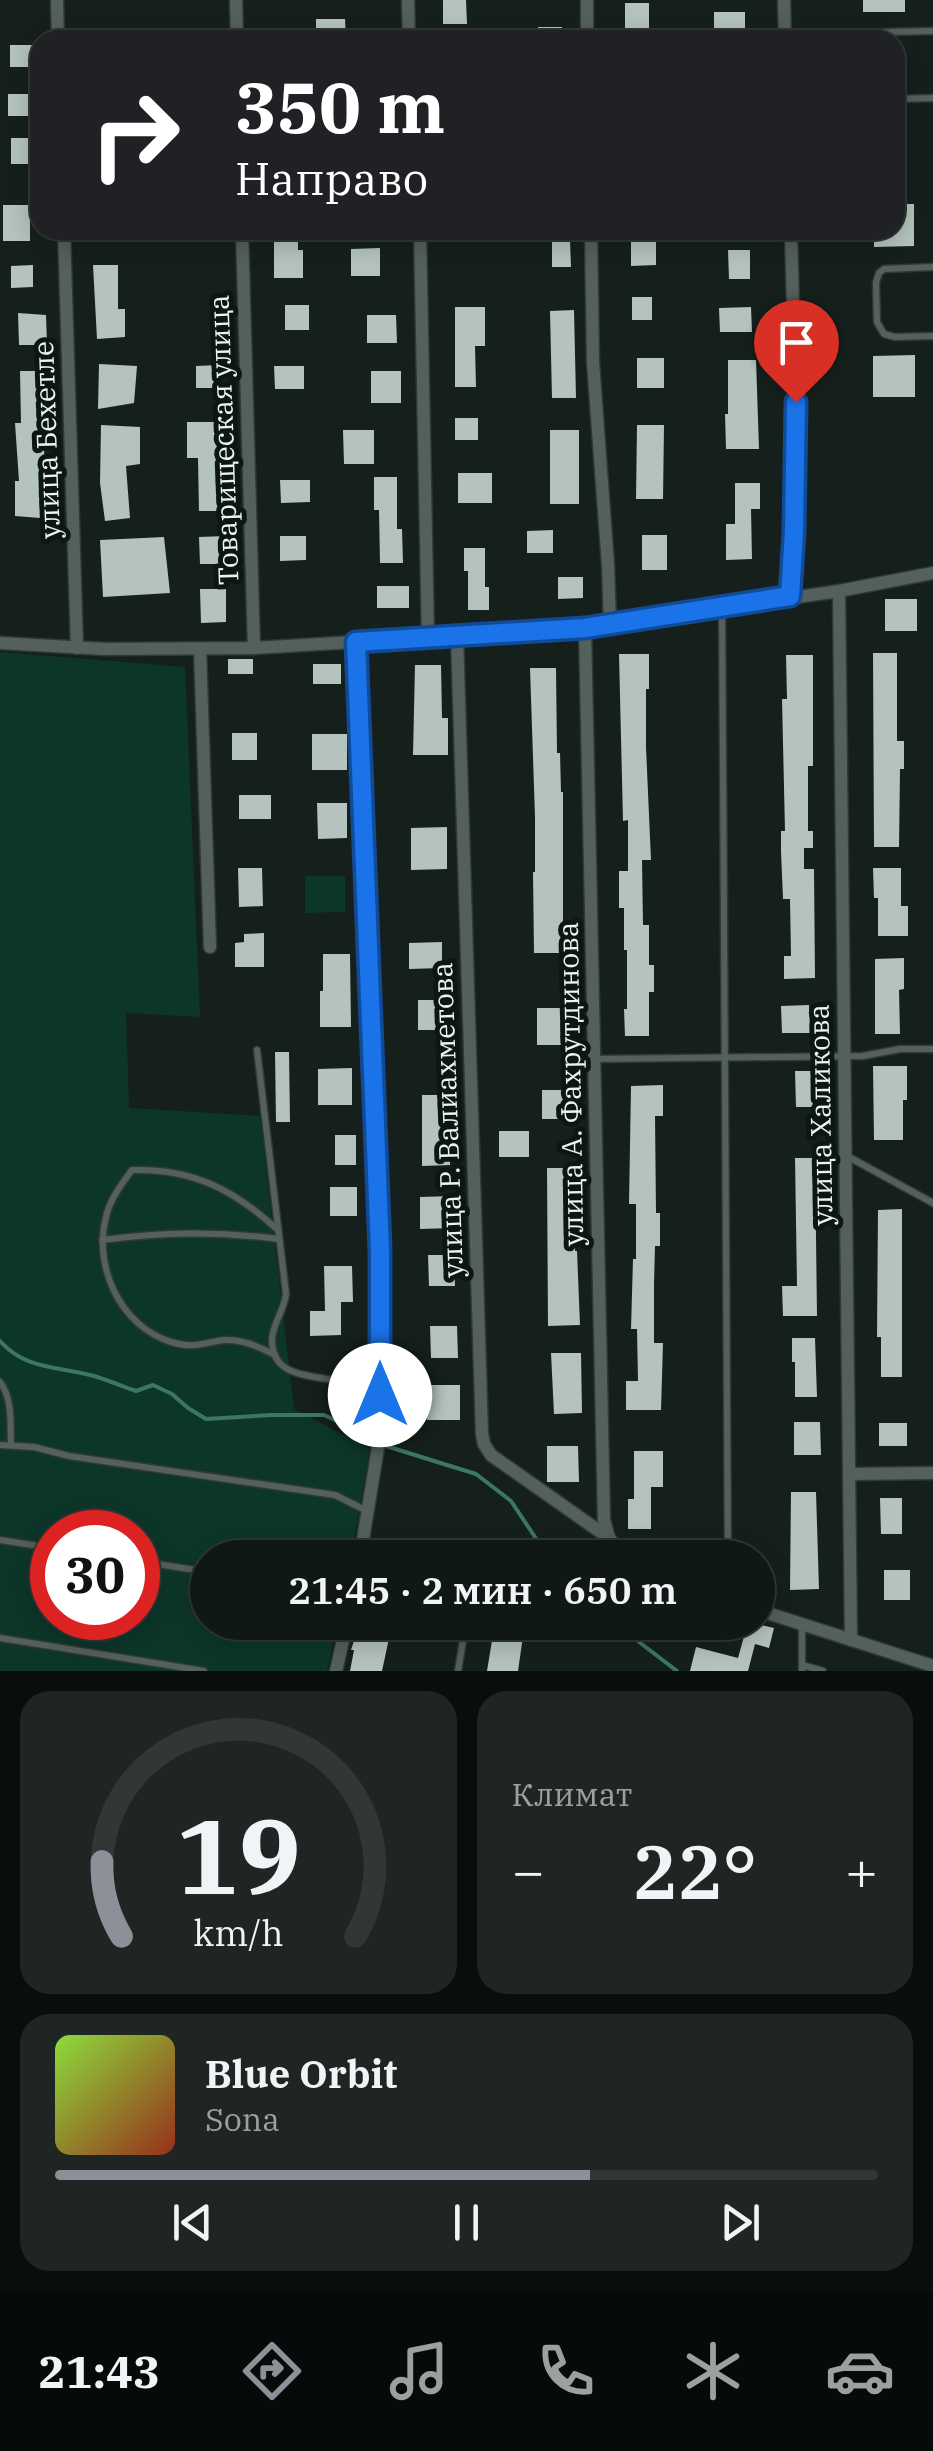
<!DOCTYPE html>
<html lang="ru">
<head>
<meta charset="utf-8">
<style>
  body { margin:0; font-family:"IBM Plex Serif",serif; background:#1e2522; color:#f1f3f6; height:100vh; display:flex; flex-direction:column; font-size:38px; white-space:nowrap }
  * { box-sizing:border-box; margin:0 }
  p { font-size:32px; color:#9ca0a0 }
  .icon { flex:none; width:55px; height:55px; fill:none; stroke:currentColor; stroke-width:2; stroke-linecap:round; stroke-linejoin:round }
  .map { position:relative; height:1671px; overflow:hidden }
  .details { display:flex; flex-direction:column; gap:20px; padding:20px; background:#090d0c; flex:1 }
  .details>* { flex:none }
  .guide { position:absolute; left:30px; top:30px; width:875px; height:210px; border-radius:30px; box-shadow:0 5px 25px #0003,0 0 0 2px #303734; background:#202124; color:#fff; overflow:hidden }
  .speed { position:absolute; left:30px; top:1510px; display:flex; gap:20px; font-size:50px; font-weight:700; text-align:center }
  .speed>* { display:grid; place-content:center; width:130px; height:130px; border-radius:50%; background:#101815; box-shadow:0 5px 25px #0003,0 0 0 2px #303734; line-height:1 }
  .speed .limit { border:15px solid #d22; background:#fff; color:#111 }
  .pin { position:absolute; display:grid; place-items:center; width:85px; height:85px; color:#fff; margin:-102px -42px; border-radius:50% 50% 50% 0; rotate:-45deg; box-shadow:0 0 10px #0007 }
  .pin .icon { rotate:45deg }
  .me { position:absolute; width:110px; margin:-55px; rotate:0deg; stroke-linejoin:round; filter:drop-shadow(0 0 8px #0008) }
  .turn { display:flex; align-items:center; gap:35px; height:210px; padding:0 40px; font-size:45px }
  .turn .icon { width:130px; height:130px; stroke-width:2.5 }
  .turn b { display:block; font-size:70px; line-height:85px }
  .big { font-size:75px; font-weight:600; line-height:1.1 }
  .details .tile { flex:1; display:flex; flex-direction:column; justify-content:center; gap:15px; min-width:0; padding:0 35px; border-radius:30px; background:#1e2522 }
  .details .dial { align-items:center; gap:0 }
  .dial svg { height:260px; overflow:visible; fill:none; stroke:#303734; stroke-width:7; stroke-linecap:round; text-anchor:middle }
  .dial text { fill:#f1f3f6; stroke:none }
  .song { display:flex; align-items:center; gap:30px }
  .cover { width:120px; height:120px; border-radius:15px; background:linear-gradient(135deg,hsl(90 70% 55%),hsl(10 70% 35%)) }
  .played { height:10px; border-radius:5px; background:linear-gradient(90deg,#8c9099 65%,#303734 65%) }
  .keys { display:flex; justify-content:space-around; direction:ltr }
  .heat { display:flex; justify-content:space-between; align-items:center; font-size:55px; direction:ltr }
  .details .tiles { flex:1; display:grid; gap:20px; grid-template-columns:1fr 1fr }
  .tile:last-child { grid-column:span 2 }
  .trip { position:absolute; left:190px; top:1540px; width:585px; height:100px; border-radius:50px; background:#101815; box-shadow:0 5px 25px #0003,0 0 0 2px #303734; font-weight:600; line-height:100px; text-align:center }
  .menu { display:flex; height:160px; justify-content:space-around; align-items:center; background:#060a08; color:#9ca0a0 }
  .menu .icon { width:70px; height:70px }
  .menu .selected { color:#8c9099 }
  .menu b { font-size:45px; color:#f1f3f6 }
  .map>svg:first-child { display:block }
</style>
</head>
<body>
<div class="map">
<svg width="933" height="1671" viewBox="0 0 933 1671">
  <rect width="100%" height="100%" fill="#15201c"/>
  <!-- green -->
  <g fill="#0d362a" fill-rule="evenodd">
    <path d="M0,652l185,15 15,350 -74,-4 3,95 131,8 34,293 76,40 -19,108 -143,1v64l129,1 -10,48h-327zM52,1532h86v86h-86z"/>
    <polygon points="305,876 345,876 345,912 305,913"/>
  </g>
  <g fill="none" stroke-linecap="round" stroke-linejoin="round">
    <!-- stream -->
    <g stroke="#3c7763" stroke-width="4">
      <path d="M0,1341c25,28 55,25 90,34 16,4 31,11 46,16l17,-6 19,9 16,14 18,11 66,-4h52l44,21"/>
      <polyline points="386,1446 476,1474 511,1501 549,1558"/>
      <polyline points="613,1622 677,1671"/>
    </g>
  </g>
  <!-- building -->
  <g fill="#b4c3bd">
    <polygon points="443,0 466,0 467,24 443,24"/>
    <rect x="863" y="0" width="42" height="12"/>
    <rect x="625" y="3" width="24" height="29"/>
    <rect x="714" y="12" width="31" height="21"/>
    <polygon points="316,19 345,19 346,40 316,40"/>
    <rect x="538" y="27" width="24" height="13"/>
    <rect x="10" y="45" width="24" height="22"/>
    <rect x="8" y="94" width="24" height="22"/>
    <polygon points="895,125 905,125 906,159 895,159"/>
    <rect x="11" y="138" width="22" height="26"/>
    <polygon points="895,204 914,204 914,246 874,247 874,230 895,230"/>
    <rect x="3" y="205" width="27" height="36"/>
    <polygon points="274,230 298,230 298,250 303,250 303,278 274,278"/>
    <polygon points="631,238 656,238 656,265 631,266"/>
    <polygon points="552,240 570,240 571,267 552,267"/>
    <polygon points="380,248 380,276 351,276 351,249"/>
    <polygon points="728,250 750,250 750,279 729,279"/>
    <polygon points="33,265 33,287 11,288 11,266"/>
    <polygon points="93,265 118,265 118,309 125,309 125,337 97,339"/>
    <rect x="632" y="297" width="20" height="23"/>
    <rect x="285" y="305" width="24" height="25"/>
    <polygon points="455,307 485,307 485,346 475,346 476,387 455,387"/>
    <polygon points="751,307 752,332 720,332 719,308"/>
    <polygon points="574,310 576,398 552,398 550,311"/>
    <polygon points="18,313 46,315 47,345 19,345"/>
    <polygon points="367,315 396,315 397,343 367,343"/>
    <polygon points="915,355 915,397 873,397 873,356"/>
    <rect x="637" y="358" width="27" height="30"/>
    <polygon points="728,360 756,360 759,449 726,449 725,414 728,414"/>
    <polygon points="99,364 137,366 134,403 98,409"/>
    <polygon points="219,365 219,388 196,388 196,366"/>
    <polygon points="274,366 304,366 304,389 275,389"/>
    <polygon points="20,371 42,371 45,481 53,481 53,519 15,516 15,481 19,481 15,423 21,423"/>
    <rect x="371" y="371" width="30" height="32"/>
    <rect x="455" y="418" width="23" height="22"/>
    <polygon points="187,422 227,422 225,511 199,511 198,458 187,458"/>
    <polygon points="101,425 140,427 140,464 126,466 130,518 105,521 100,483"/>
    <polygon points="637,425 664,425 663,499 636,499"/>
    <polygon points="343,430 374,430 374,464 344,464"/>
    <rect x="550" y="430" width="29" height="74"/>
    <rect x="458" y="473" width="34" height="30"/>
    <polygon points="374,477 397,477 397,529 402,529 403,563 380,563 379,510 374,510"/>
    <polygon points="280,480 310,480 310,502 281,503"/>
    <polygon points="735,483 760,483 760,509 751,509 752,559 726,560 726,524 735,524"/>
    <polygon points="553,530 553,553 527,553 527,531"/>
    <rect x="642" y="535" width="25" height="35"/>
    <polygon points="226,536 227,564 200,564 199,537"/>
    <polygon points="280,536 306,536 306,560 280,561"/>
    <polygon points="164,537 170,593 103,597 100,540"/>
    <polygon points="464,548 485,548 485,587 489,587 489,610 468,610 468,571 464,571"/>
    <polygon points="558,577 583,577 583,598 558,599"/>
    <rect x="377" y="586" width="32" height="22"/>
    <polygon points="200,589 226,589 226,622 201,623"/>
    <rect x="885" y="599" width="32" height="32"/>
    <polygon points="873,653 897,653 897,741 904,741 904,769 900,769 899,847 874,847"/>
    <polygon points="619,654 649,654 649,689 646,689 646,747 651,860 642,860 643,925 649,925 649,965 654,965 654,992 649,992 649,1036 625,1036 624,1009 627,1009 627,950 624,950 624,908 619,908 619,871 628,871 628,820 623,821"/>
    <polygon points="786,655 813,655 813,766 808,766 808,831 813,831 813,848 804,848 804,869 814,869 815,978 784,979 784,956 791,956 790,899 783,899 781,851 781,831 785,831 782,699 787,699"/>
    <rect x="228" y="659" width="25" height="15"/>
    <rect x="313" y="664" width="28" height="20"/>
    <polygon points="415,665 441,665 442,718 448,718 448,755 413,755"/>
    <polygon points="530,668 556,668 557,753 560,753 561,792 563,792 563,953 534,953 533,872 535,872 535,817"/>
    <rect x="232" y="733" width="25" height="27"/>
    <rect x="312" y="734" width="35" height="36"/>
    <rect x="239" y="795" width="32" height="24"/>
    <polygon points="317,803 347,803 347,838 318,839"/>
    <polygon points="447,827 447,869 411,870 411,828"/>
    <polygon points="238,868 262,868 263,906 239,907"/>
    <polygon points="873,868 901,868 901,906 908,906 908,936 878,936 878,898 874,898"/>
    <polygon points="264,933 264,967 235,967 235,943 244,942 244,934"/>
    <polygon points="442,942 442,968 409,969 409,943"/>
    <polygon points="323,954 350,954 351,1027 320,1027 320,991 323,991"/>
    <polygon points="904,958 904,989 899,990 900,1034 875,1034 875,959"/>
    <rect x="418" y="1000" width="27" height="30"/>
    <polygon points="809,1005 810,1033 782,1033 781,1006"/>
    <rect x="537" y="1008" width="31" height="37"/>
    <polygon points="275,1052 289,1052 290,1122 276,1122"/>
    <polygon points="873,1066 907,1066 907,1100 903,1100 903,1140 874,1140"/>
    <polygon points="352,1068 352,1105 318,1105 318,1069"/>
    <polygon points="795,1071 814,1071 814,1107 796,1107"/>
    <polygon points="663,1085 663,1116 655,1116 656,1213 660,1213 660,1246 655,1246 654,1284 654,1343 663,1343 661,1410 626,1410 626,1381 638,1381 637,1329 631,1329 633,1259 636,1259 636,1204 629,1204 631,1086"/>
    <polygon points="542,1090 575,1090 576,1119 542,1119"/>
    <polygon points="422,1095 452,1095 450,1165 422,1166"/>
    <rect x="499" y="1131" width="30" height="26"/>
    <rect x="335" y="1135" width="21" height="30"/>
    <polygon points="795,1158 815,1158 817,1316 783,1316 782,1286 797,1286"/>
    <polygon points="547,1168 574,1168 575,1251 577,1251 580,1325 548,1326"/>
    <rect x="330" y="1187" width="27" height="29"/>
    <polygon points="452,1196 452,1228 420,1229 420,1197"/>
    <polygon points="902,1209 902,1377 881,1377 881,1337 877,1337 878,1210"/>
    <polygon points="428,1255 454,1255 455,1286 429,1286"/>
    <polygon points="324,1266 352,1266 353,1302 341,1302 341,1335 310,1336 310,1311 325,1311"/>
    <polygon points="430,1326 457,1326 458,1358 431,1358"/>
    <polygon points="792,1338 815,1338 817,1397 795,1397 795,1362 792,1362"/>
    <polygon points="551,1353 581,1353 582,1413 554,1414"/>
    <rect x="427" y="1385" width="33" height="35"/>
    <polygon points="794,1422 820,1422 821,1455 794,1455"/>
    <rect x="879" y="1423" width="28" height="23"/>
    <polygon points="547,1446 578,1446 579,1482 547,1482"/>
    <polygon points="634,1451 663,1451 663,1487 651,1487 651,1529 628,1529 628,1499 634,1499"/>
    <polygon points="791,1492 816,1492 819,1589 790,1590"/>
    <polygon points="880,1498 902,1498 902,1534 881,1534"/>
    <rect x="884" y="1570" width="26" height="30"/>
    <polygon points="360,1622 391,1629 382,1671 350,1671 354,1650 351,1650"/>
    <polygon points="495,1622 525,1622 518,1671 487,1671"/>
    <polygon points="748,1622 774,1628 769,1648 755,1644 748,1671 690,1671 696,1647 738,1658"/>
  </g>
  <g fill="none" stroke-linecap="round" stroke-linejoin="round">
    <!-- lane casing -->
    <g stroke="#313935" stroke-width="9">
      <g id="lane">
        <polyline points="875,40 879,33 885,32 933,31"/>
        <polyline points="895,99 933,98"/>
        <polyline points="933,267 884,269 879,273 876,283 877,322 884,334 895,337 933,336"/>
        <polyline points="722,608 728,1558"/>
        <path d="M257,1050l29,244c-2,17 -14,31 -14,46 0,36 35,35 60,40 16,3 31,8 46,14"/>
        <polyline points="596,1059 863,1056 900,1049 933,1049"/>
        <polyline points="847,1156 933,1203"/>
        <path d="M102,1240c62,-8 115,-9 177,-1"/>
        <path d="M275,1355c-16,-8 -32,-16 -51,-15 -22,3 -29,9 -53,2 -51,-16 -78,-76 -65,-125 4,-18 15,-32 26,-47 61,-2 102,20 146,60"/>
        <path d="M0,1382c13,17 10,42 11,63"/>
        <polyline points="0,1445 34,1447 69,1456 335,1495 367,1511"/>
        <polyline points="0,1540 52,1548"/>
        <polyline points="138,1561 208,1572"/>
        <polyline points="0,1638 204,1671"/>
        <polyline points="802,1665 823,1671"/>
        <polyline points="458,1671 466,1622"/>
        <polyline points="802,1671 802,1624"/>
      </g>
    </g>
    <!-- street casing -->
    <g stroke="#313935" stroke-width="15">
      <g id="street">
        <polyline points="57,0 58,40"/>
        <polyline points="236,0 237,40"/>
        <polyline points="408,0 409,40"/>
        <polyline points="587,0 587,40"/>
        <polyline points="784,0 785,40"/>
        <polyline points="64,230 77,648"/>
        <polyline points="242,230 254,648"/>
        <polyline points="420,230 428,638"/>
        <polyline points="591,230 593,362 608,565 610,624"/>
        <polyline points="839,591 851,1640"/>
        <path d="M790,597c9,-123 4,-244 1,-367"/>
        <polyline points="585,628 604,1520 609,1538"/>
        <polyline points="457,636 482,1434 484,1444 491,1455 609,1538 620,1552 630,1558"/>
        <polyline points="356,642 380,1251 380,1435 360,1558"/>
        <polyline points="0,643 105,649 254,648 585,628 839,591 933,573"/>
        <polyline points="200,649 210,947"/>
        <polyline points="849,1474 933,1473"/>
        <polyline points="758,1610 933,1666"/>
        <polyline points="336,1671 347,1622"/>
      </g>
    </g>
    <!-- lane -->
    <use href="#lane" stroke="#54605b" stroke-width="6"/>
    <!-- street -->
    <use href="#street" stroke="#54605b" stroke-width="12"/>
  </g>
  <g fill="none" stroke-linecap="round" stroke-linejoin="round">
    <!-- route casing -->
    <g stroke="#114b97" stroke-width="25">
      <polyline id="route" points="380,1395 380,1250 356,642 585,628 790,596 794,532 796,402"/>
    </g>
    <!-- route -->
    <use href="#route" stroke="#1a73e8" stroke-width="18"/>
  </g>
  <g text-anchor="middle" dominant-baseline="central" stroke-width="10" stroke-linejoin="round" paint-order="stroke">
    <!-- street labels -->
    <g font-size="28" fill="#ecf3f0" stroke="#0c1713">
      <text transform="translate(46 440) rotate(-92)">улица Бехетле</text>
      <text transform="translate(223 440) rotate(-92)">Товарищеская улица</text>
      <text transform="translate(570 1084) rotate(-91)">улица А. Фахрутдинова</text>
      <text transform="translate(820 1115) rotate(-91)">улица Халикова</text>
      <text transform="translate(447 1120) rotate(-92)">улица Р. Валиахметова</text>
    </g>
  </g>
</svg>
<div class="speed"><div class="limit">30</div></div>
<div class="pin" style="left:796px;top:402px;background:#d93025"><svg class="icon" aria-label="arrive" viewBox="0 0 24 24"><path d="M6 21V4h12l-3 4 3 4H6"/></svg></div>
<svg class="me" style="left:380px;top:1395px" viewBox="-20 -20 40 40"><circle r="19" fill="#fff"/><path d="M0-13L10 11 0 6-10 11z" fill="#1a73e8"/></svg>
<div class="trip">21:45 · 2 мин · 650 m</div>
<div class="guide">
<div class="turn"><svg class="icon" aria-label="right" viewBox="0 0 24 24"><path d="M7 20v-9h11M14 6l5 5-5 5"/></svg><div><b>350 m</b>Направо</div></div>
</div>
</div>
<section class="details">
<div class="tiles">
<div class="tile dial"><svg viewBox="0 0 100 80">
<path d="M14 69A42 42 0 1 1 86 69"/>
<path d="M14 69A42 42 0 0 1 8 46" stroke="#8c9099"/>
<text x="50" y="56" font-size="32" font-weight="700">19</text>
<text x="50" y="72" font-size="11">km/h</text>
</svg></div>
<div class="tile"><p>Климат</p>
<div class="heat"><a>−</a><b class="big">22°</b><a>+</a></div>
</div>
<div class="tile">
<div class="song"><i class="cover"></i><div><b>Blue Orbit</b><p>Sona</p></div></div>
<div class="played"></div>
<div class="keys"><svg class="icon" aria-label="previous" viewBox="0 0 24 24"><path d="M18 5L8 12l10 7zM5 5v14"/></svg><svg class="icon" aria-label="pause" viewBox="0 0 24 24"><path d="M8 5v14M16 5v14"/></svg><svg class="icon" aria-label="next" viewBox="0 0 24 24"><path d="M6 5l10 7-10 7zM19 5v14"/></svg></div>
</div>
</div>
</section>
<nav class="menu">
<b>21:43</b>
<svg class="icon selected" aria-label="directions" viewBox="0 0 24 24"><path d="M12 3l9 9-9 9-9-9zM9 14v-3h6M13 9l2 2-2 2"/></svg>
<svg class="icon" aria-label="music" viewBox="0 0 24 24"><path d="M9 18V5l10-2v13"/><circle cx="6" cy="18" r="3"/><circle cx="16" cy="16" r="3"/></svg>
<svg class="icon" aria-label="phone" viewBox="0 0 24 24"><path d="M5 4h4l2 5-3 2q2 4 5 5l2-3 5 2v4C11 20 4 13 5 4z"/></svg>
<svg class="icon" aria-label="climate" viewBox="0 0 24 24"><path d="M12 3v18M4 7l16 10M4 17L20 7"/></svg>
<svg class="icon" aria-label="car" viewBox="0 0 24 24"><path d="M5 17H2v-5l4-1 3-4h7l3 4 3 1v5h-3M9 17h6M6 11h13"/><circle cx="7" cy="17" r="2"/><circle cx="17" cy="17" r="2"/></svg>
</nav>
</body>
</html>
